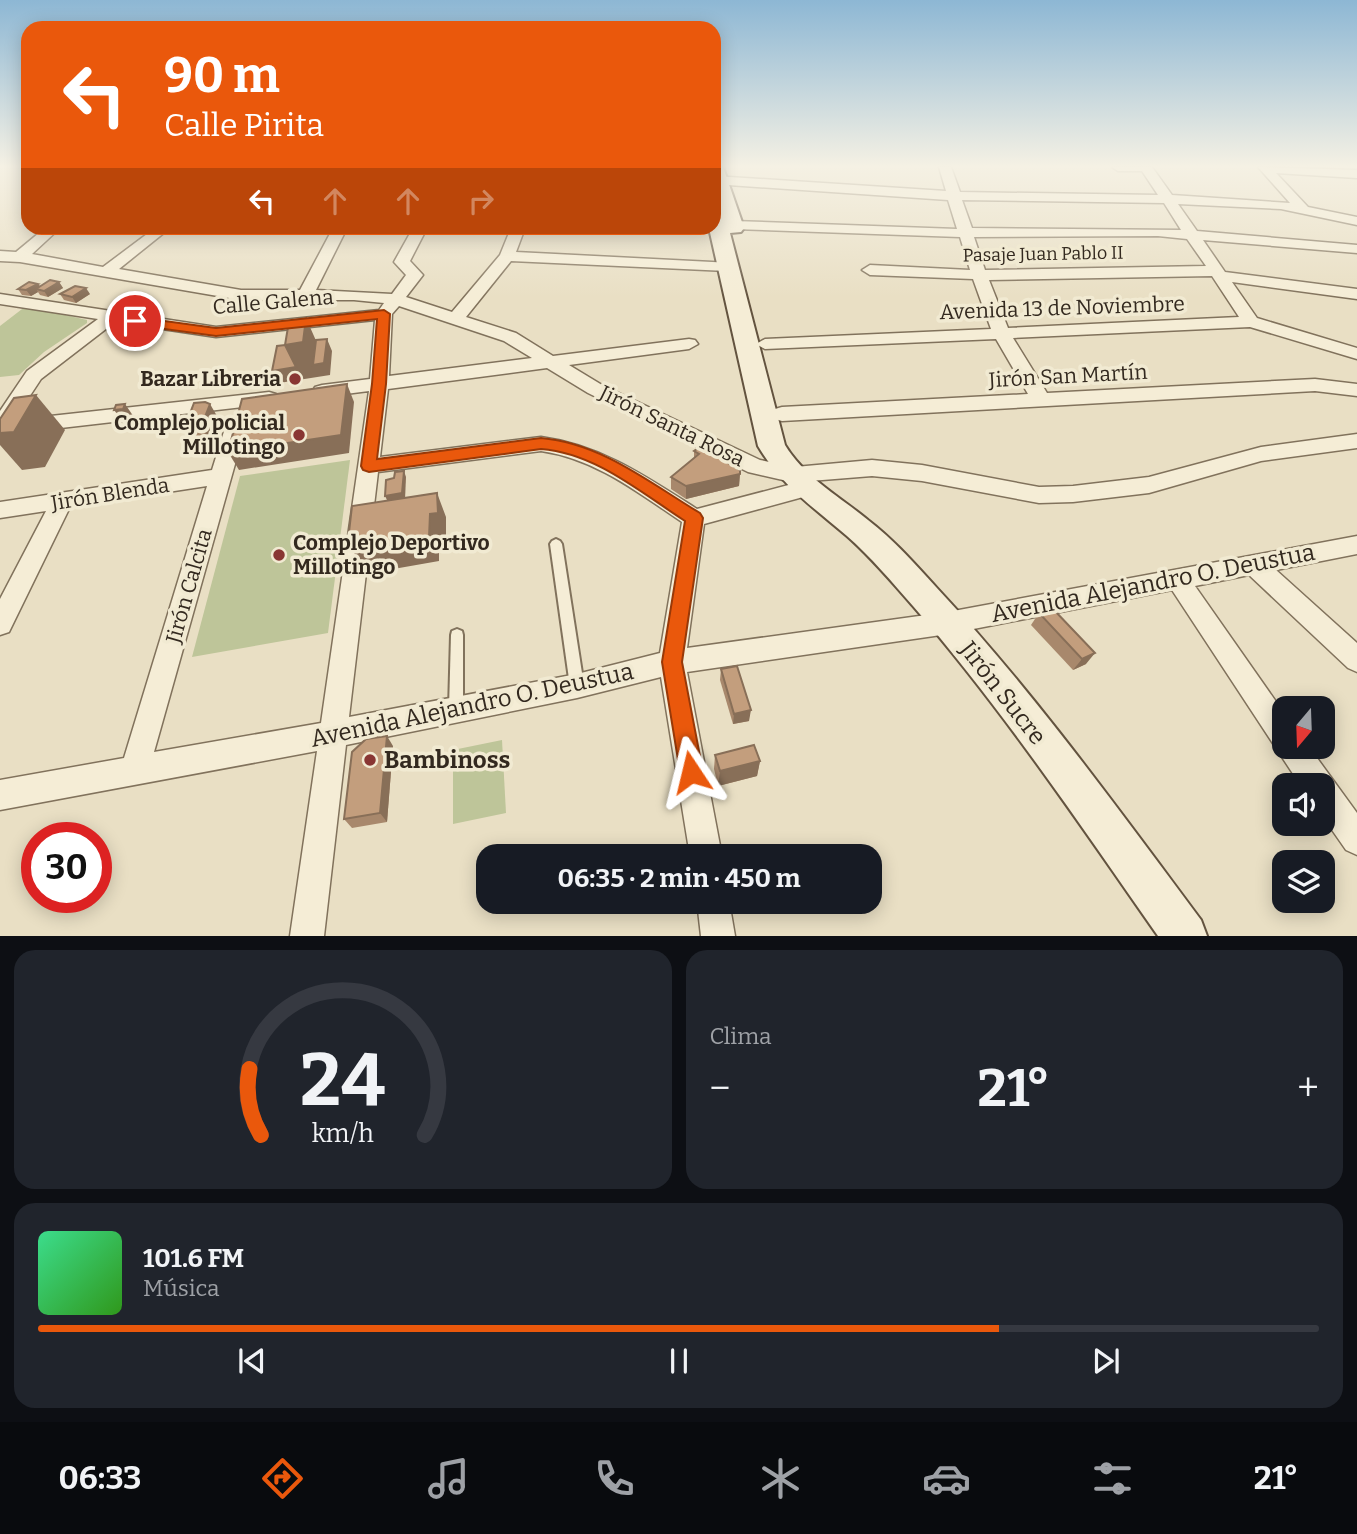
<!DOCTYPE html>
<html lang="es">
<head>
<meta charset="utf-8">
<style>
  body { margin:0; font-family:Bitter,serif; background:#20242c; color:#f1f3f6; height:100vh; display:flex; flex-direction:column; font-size:26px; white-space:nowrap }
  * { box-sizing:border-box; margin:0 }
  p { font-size:23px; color:#9ea1a6 }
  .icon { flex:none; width:38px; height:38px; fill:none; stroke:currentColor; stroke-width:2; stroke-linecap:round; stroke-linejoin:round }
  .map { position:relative; height:936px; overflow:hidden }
  .drawer { display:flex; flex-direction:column; gap:14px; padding:14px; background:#0d0f14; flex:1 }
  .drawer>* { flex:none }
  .hud { position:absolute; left:21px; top:21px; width:700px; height:214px; border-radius:21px; box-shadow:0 4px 18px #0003; background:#ea580c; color:#fff; overflow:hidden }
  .needle { width:46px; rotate:199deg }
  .tools { position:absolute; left:1272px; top:696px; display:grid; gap:14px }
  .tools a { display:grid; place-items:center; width:63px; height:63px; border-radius:14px; background:#171b24; box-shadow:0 4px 18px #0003; font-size:35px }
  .speed { position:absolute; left:21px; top:822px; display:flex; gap:14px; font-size:35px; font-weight:700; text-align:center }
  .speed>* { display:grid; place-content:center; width:91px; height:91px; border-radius:50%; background:#171b24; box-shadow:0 4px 18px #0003; line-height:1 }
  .speed .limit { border:10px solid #d22; background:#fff; color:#111 }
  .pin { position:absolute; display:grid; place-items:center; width:60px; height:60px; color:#fff; margin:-30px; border:4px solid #fff; border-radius:50%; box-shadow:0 2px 7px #0007 }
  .me { position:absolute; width:77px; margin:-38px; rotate:350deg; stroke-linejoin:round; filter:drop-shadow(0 0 5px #0008) }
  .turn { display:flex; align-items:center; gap:24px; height:147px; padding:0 28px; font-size:32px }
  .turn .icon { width:91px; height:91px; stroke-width:2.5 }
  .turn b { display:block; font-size:49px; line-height:60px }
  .lanes { display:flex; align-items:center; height:66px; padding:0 28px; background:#0003; justify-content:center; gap:35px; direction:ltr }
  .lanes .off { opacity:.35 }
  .big { font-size:52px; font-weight:700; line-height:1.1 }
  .drawer .tile { flex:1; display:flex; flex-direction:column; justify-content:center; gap:10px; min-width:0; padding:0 24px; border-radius:21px; background:#20242c }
  .drawer .dial { align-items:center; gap:0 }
  .dial svg { height:182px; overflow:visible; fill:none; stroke:#363941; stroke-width:7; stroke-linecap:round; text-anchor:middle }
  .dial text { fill:#f1f3f6; stroke:none }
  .song { display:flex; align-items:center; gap:21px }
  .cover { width:84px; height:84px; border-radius:10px; background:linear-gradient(135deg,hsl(150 70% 55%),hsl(110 70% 35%)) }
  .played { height:7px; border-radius:4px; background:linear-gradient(90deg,#ea580c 75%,#363941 75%) }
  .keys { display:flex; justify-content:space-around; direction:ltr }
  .heat { display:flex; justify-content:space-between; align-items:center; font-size:38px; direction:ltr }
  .drawer .tiles { flex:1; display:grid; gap:14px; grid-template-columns:1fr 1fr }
  .tile:last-child { grid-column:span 2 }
  .trip { position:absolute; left:476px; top:844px; width:406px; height:70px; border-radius:21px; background:#171b24; box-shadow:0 4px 18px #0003; font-weight:700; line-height:70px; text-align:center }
  .dock { display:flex; height:112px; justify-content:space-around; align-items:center; background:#090b0e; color:#9ea1a6 }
  .dock .icon { width:49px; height:49px }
  .dock .active { color:#ea580c }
  .dock b { font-size:32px; color:#f1f3f6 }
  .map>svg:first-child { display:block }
</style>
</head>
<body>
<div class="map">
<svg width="1357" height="936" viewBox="0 0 1357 936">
  <rect width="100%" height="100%" fill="#e9dfc4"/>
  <!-- green -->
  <g fill="#bec599">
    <polygon points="26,306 87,320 87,323 44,352 19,375 0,377 0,326"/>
    <polygon points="350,460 328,633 192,657 240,476"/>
    <polygon points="502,740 506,813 453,824 453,750"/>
  </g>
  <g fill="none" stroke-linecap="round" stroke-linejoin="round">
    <!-- lane casing -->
    <g stroke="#81725c" stroke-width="4">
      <g id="lane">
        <polygon points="556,539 560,541 562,544 584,686 582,690 577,692 572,690 570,686 550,544 552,541"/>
        <polygon points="457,629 462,631 463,635 463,709 461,714 456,716 451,714 449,709 451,635 452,631"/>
      </g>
    </g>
    <!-- street casing -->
    <g stroke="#81725c" stroke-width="3">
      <g id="street">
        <path d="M939,167h12l9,25 198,3 -16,-24h-24l-6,-4h40l20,28 118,8 -32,-36 99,3v8l-81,-5 32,34 49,10v8l-76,-16 -103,-5 19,27 160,14v8l-154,-13 22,32 132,17v10l-125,-17 25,36 100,30v11l-107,-32 -237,11 34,55 268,-14 42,5v12l-42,-5 -533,30 -7,-2 -3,-5 3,-5 7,-2 246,-13 -32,-55 -231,10 -9,-5 9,-5 226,-10 -18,-50 -103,-4 -8,-5 8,-5 100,5 -10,-33 -227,-8 -7,-4 7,-4 224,8 -9,-29 -234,-16v-8l232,15zM962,200l202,3 17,27 -209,-2zM1158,236l29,3 19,27 -221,4 -11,-33zM1212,276l27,41 -231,11 -19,-48z"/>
        <path d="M45,228h15l-28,26 71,13 52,-39h15l-51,41 122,21h59l33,-62h14l-31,62 76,4 14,-19 -12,-13 19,-34h14l-17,33 13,14 -17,22 46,15 48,-57 11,-27h14l-9,24 216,11 3,3 -8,5 -216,-10 -45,56 50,16 37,23 136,-17 6,1 3,4 -9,5 -120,16 33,20 158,75 35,7 77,-7 50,5 117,22 34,-1 76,-9 112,-30 96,-13v14l-96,13 -112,32 -76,9 -34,1 -117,-22 -50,-5 -62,5 7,7 -3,6 -110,30 -17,124 261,-36 409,-76v18l-81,16 81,73v29l-9,-4 -99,-93 -54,11 89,127v34h25l48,66v42l-11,-5 -23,-33v-31h-22l-129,-196 -224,44 -261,38 35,184h-32l-29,-179 -84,21 -231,47 -22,191h-34l27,-185 -317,59v-30l124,-22 83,-272 -137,21 -61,125 -9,3v-36l46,-88 -46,7v-16l212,-32 14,-45 3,-5h14l3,5 -92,327 167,-29 48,-332 -47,6 -7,-2 -2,-4 2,-4 7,-2 48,-6 5,-59 -159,17 -101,-15 -74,57 -27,41 255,-28 7,2 3,4 -3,4 -7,2 -269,31v-24l27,-40 71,-52 -98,-15v-10l216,33 163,-17 5,-7 -30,-3h-113l-221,-38 -20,-1v-10l16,1zM399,306l105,35 28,17 -143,18 3,-62zM547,368l41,25 160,79 48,11 -99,26c-50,-32 -96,-64 -156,-72l-161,20 8,-68zM541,451c55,8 96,41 141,71l-22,131 -83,21 -228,43 29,-245z"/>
        <polygon points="697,901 729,901 735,936 701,936"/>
      </g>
    </g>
    <!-- secondary casing -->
    <g stroke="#63533f" stroke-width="4">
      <path id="secondary" d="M714,167h9l21,61 -3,4 -11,1 55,212c20,33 54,51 83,75 25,19 47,44 68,67 97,104 180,219 265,333l6,16h-49c-79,-113 -155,-226 -245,-330 -21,-24 -42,-49 -66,-70 -34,-29 -66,-51 -89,-90l-49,-218h5v-27l3,1z"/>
    </g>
    <!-- lane -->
    <use href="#lane" fill="#f5edd6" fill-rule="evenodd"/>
    <!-- street -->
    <use href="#street" fill="#f5edd6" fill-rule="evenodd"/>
    <!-- secondary -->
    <use href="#secondary" fill="#f5edd6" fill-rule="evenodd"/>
  </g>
  <!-- wall -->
  <g fill="#a8886c">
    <polygon points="59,282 63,288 48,297 40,295 38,292 31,296 22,295 18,289 38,284 40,286"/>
    <polygon points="60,294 90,294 76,303 64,300"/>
    <polygon points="217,416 209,439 192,442 184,429"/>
    <polygon points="694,451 740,470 739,486 686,499 671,489 671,477 694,458"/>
    <polygon points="1039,613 1086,664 1073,670 1031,625"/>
    <polygon points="721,669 749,721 733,724 720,680"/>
    <polygon points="393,746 387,822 352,828 344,819"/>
    <polygon points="715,755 760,761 757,776 718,786 714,769"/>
  </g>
  <!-- shaded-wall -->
  <g fill="#886f58">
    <polygon points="59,282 63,288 48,297 44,291"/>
    <polygon points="38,284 42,289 36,289 38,292 31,296 26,290"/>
    <polygon points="86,288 90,294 76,303 72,297"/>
    <polygon points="306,318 321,352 327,339 332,351 330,375 279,383 272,371 285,345"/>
    <polygon points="347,384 354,402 349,453 239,470 228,452"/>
    <polygon points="36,395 65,430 45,467 22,470 0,445 0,433"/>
    <polygon points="125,404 138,423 136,427 128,428 114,410"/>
    <polygon points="210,404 217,416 209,439 201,427"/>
    <polygon points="404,471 406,477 405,500 388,502 385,496"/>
    <polygon points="740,474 739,486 686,499 686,486"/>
    <polygon points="437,493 446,517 446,537 439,538 439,561 365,574 348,541 430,514"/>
    <polygon points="1095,653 1086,664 1073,670 1082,659"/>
    <polygon points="751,710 749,721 733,724 734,714"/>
    <polygon points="387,736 393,746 387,822 380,813"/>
    <polygon points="760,761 757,776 718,786 720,771"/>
  </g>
  <!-- building -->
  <g fill="#c39e7d" stroke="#886f58" stroke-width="2">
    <polygon points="50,280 59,282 44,291 36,289"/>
    <polygon points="29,282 38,284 26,290 18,289"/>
    <polygon points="75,286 86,288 72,297 60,294"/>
    <polygon points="306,318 303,342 285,345 289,321"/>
    <polygon points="327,339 324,363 313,365 316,340"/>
    <polygon points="285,345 296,367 272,371 277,346"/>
    <polygon points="347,384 341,435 228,452 242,399"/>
    <polygon points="36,395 14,432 0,433 0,419 14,398"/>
    <polygon points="205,402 210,404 201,427 184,429 194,403"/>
    <polygon points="125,404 123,409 114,410 116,405"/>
    <polygon points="700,447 740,470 740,474 686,486 671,477 699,454 694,451"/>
    <polygon points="404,471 402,493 385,496 386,480 394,478 395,472"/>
    <polygon points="437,493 438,513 430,514 429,538 352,550 354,540 348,541 352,506"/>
    <polygon points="1054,610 1095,653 1082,659 1039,613"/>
    <polygon points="737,666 751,710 734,714 721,669"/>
    <polygon points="387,736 380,813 344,819 352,752 366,739"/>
    <polygon points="754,745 760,761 720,771 715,755"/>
  </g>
  <!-- sky -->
  <linearGradient id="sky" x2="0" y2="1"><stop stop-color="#8db7d4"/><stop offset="0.56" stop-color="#f5f1e4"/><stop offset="1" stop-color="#f5f1e4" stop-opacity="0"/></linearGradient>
  <rect width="1357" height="297" fill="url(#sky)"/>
  <!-- route -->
  <path fill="#ea580c" stroke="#983908" stroke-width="2" d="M384,310l6,4 -4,70 -9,75 164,-21c60,5 109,45 159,75l3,5 -21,144 21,110 -4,7 -8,4 -7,-4 -4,-7 -18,-110 23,-141c-45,-29 -90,-68 -144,-72l-172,23 -6,-2 -2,-4 11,-82 5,-65 -161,17 -81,-11 -6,-4 6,-4 81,11z"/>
  <!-- markers -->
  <g fill="#893633" stroke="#f1ead2" stroke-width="2.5">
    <circle cx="295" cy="379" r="7"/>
    <circle cx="299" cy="435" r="7"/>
    <circle cx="279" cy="555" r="7"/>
    <circle cx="370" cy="760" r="7"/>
  </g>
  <g text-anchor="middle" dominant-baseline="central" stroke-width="7" stroke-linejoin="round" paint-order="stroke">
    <!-- far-street labels -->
    <g font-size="18" fill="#33291f" stroke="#f1ead2">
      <text transform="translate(1043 254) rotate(-1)">Pasaje Juan Pablo II</text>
    </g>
    <!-- street labels -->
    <g font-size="21" fill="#33291f" stroke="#f1ead2">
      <text transform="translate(273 302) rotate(-5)">Calle Galena</text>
      <text transform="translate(1062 308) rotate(-2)">Avenida 13 de Noviembre</text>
      <text transform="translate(1068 376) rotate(-3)">Jirón San Martín</text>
      <text transform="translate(672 426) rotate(26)">Jirón Santa Rosa</text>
      <text transform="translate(110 494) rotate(-9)">Jirón Blenda</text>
      <text transform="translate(189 586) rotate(-74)">Jirón Calcita</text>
    </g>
    <!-- poi labels -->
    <g font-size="21" font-weight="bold" fill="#33291f" stroke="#f1ead2" text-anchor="end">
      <text x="281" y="379">Bazar Libreria</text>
      <text x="285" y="423">Complejo policial<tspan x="285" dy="24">Millotingo</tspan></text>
      <text x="293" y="543" text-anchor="start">Complejo Deportivo<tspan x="293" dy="24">Millotingo</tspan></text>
    </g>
    <!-- near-street labels -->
    <g font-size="24" fill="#33291f" stroke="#f1ead2">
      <text transform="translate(1153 583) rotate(-11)">Avenida Alejandro O. Deustua</text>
      <text transform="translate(1003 693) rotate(52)">Jirón Sucre</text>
      <text transform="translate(472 705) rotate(-12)">Avenida Alejandro O. Deustua</text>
    </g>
    <!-- near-poi labels -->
    <g font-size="24" font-weight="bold" fill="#33291f" stroke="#f1ead2" text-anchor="start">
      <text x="384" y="760">Bambinoss</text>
    </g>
  </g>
</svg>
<div class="tools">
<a><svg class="needle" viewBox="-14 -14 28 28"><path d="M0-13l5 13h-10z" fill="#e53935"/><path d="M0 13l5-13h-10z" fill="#9ea1a6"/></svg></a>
<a><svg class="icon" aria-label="sound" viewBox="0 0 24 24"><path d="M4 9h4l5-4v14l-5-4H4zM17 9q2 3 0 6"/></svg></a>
<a><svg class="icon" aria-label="layers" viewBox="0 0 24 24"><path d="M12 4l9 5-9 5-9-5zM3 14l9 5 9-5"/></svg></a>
</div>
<div class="speed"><div class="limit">30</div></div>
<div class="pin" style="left:135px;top:321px;background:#d93025"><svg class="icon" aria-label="arrive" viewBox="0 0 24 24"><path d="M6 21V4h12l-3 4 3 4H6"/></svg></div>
<svg class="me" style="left:691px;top:772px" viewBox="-20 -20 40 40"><path d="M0-17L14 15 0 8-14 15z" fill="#ea580c" stroke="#fff" stroke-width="4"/></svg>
<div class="trip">06:35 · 2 min · 450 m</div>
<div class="hud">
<div class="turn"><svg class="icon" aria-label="left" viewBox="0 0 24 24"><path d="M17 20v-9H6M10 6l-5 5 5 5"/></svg><div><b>90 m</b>Calle Pirita</div></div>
<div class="lanes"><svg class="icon" aria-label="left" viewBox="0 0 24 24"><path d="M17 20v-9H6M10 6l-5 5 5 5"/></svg><svg class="icon off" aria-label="ahead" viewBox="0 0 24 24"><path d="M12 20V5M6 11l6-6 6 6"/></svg><svg class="icon off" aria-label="ahead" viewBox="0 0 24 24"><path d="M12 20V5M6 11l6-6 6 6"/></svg><svg class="icon off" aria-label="right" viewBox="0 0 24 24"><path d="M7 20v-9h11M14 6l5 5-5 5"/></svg></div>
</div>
</div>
<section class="drawer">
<div class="tiles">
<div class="tile dial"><svg viewBox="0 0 100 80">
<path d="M14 69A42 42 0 1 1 86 69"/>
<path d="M14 69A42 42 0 0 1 9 40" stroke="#ea580c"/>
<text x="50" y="56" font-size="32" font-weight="700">24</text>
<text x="50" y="72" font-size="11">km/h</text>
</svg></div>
<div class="tile"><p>Clima</p>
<div class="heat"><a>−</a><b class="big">21°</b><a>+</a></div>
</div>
<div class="tile">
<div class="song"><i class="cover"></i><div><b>101.6 FM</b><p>Música</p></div></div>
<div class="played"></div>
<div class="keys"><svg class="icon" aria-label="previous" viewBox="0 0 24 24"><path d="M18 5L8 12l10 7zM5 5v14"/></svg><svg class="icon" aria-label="pause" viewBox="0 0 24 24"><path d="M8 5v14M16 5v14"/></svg><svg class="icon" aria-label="next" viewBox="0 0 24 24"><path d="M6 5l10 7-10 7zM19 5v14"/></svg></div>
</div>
</div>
</section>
<nav class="dock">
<b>06:33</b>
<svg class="icon active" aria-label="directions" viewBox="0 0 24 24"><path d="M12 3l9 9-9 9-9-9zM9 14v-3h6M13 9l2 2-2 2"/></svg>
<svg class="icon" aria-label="music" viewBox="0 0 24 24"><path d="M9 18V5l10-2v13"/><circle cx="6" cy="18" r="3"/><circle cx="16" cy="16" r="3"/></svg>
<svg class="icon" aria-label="phone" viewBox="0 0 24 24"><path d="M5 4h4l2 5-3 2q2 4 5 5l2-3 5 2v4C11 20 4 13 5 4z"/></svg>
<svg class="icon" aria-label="climate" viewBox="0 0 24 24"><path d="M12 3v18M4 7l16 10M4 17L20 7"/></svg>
<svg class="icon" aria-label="car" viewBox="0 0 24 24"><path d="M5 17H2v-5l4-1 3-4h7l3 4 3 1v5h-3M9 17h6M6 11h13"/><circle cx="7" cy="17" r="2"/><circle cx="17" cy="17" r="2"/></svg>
<svg class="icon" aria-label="filters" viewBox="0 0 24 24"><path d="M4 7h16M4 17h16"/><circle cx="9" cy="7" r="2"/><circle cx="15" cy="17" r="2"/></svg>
<b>21°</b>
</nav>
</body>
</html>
